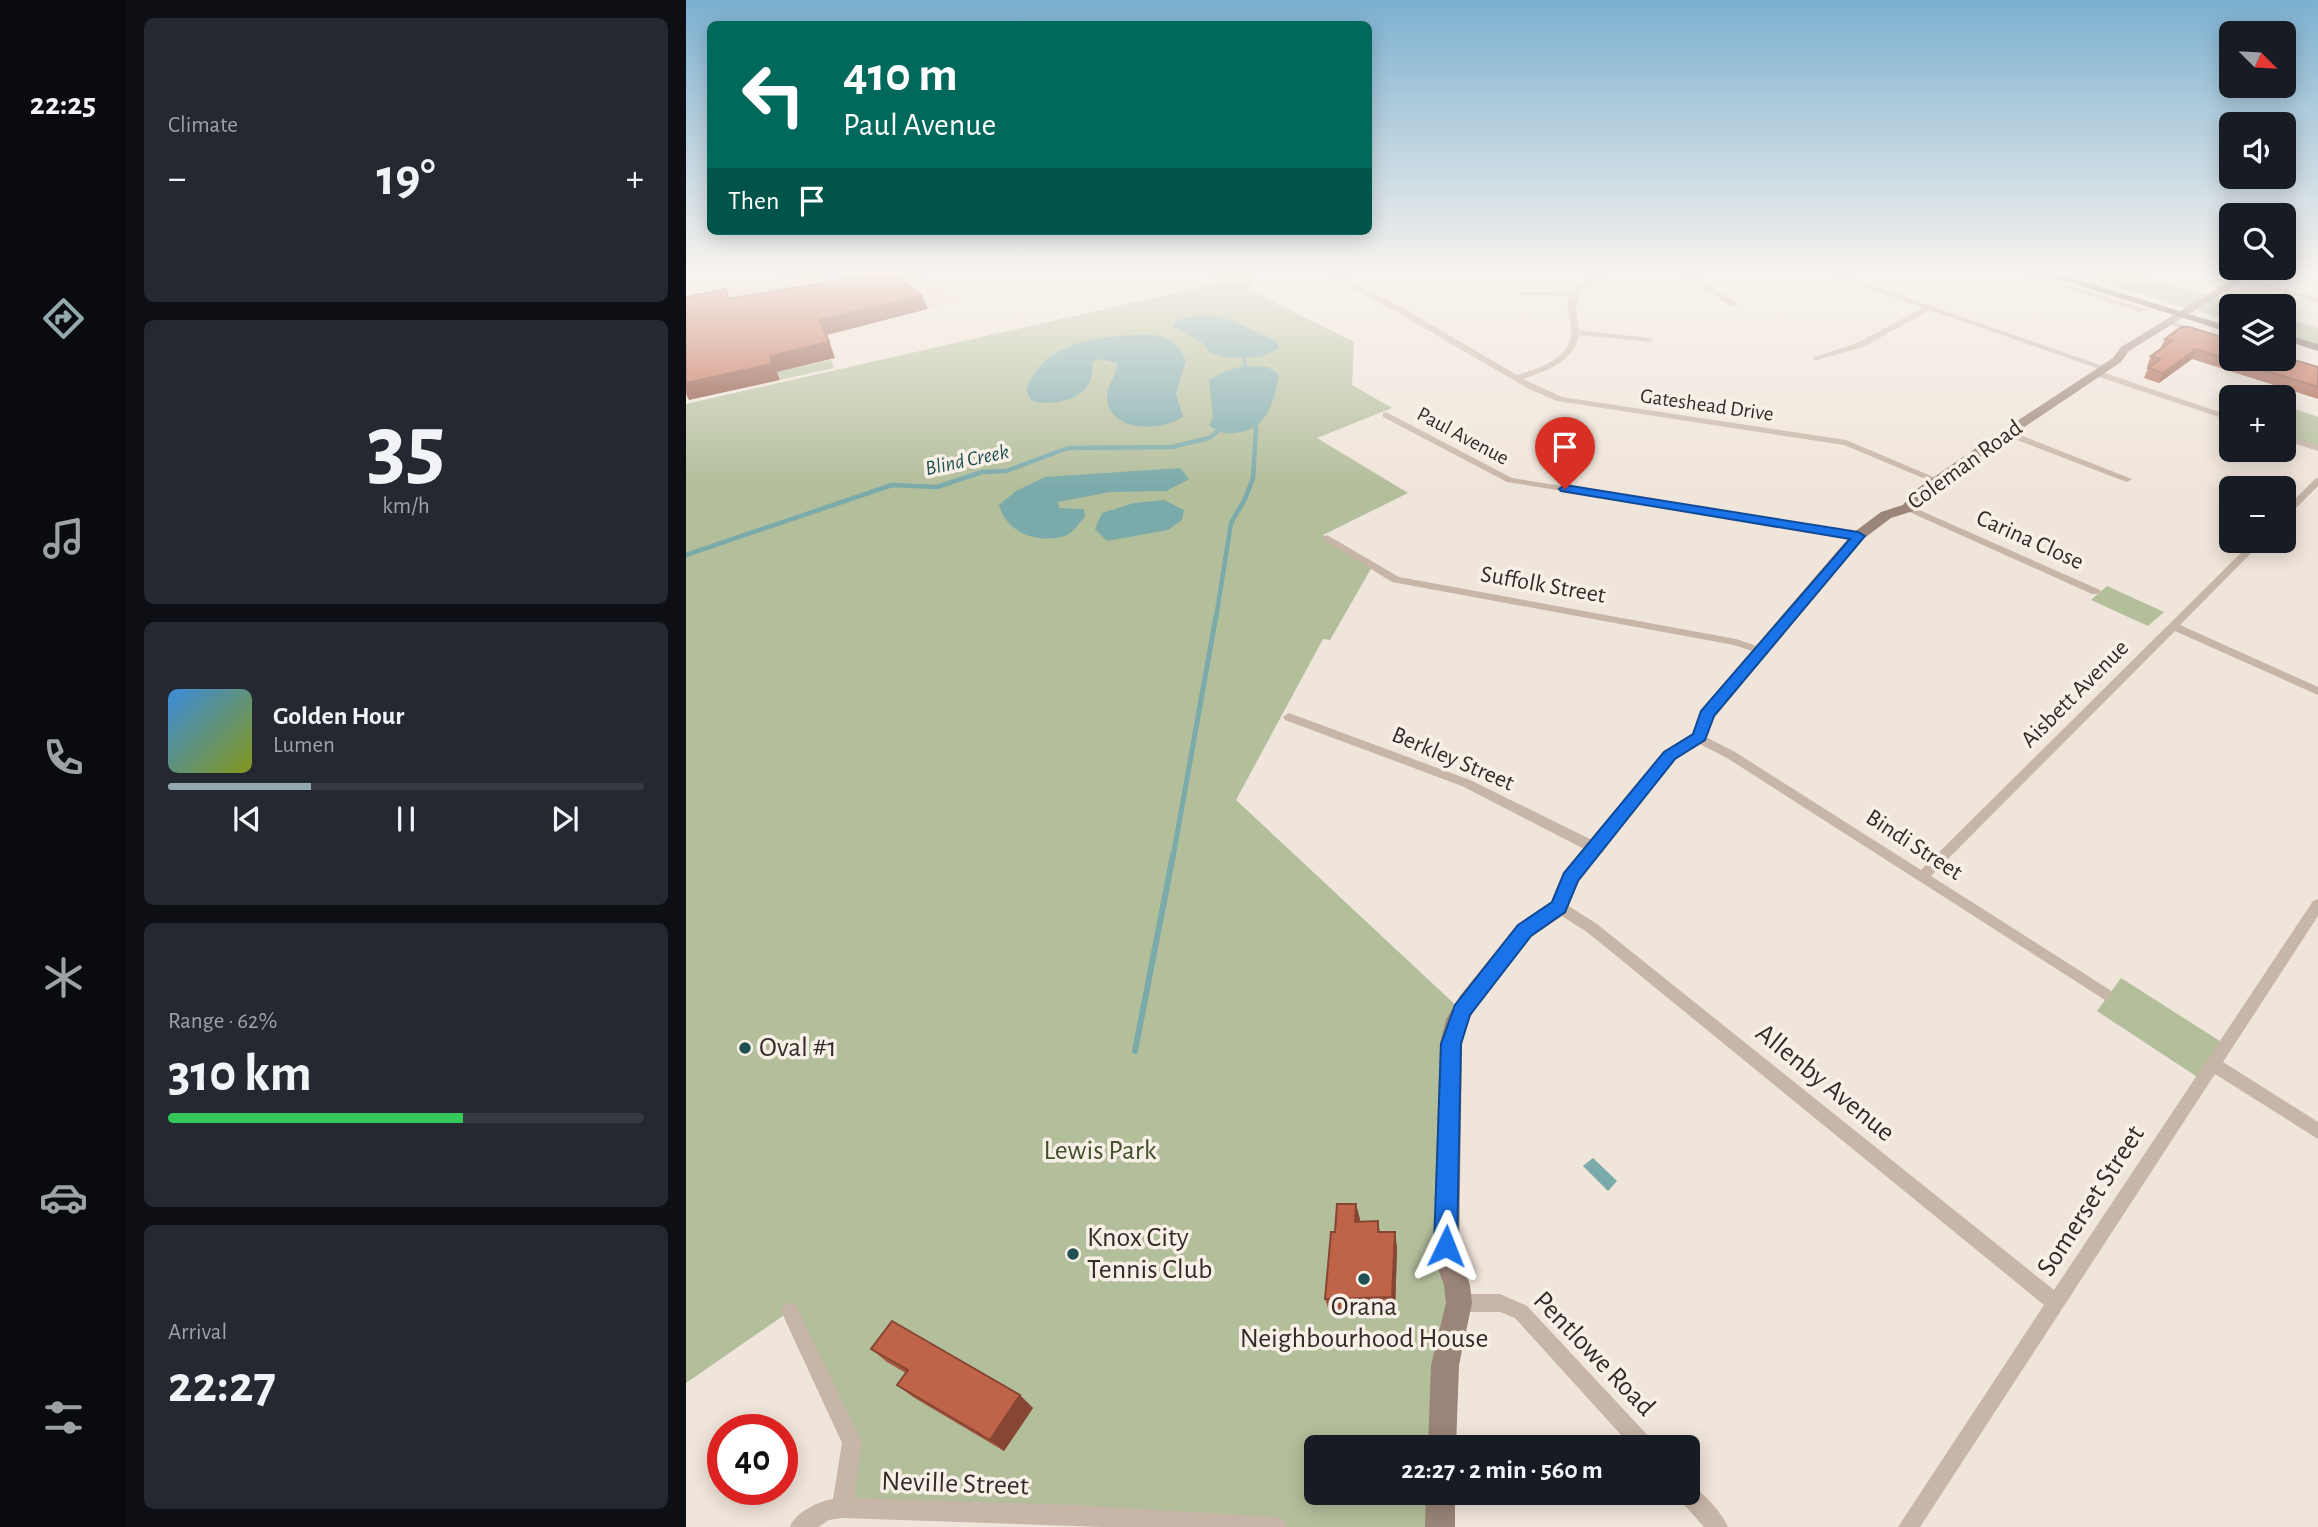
<!DOCTYPE html>
<html lang="en">
<head>
<meta charset="utf-8">
<style>
  body { margin:0; font-family:"Alegreya Sans",sans-serif; background:#242831; color:#f1f3f6; height:100vh; display:flex; flex-direction:column; font-size:26px; white-space:nowrap }
  * { box-sizing:border-box; margin:0 }
  p { font-size:23px; color:#9ea1a6 }
  .icon { flex:none; width:38px; height:38px; fill:none; stroke:currentColor; stroke-width:2; stroke-linecap:round; stroke-linejoin:round }
  .map { position:relative; flex:1; overflow:hidden }
  .drawer { display:flex; flex-direction:column; gap:18px; padding:18px; background:#0d0f14; width:560px }
  .drawer>* { flex:none }
  .hud { position:absolute; left:21px; top:21px; width:665px; height:214px; border-radius:10px; box-shadow:0 4px 18px #0003; background:#00695c; color:#fff; overflow:hidden }
  .needle { width:46px; rotate:114deg }
  .buttons { position:absolute; left:1533px; top:21px; display:grid; gap:14px }
  .buttons a { display:grid; place-items:center; width:77px; height:77px; border-radius:10px; background:#171b24; box-shadow:0 4px 18px #0003; font-size:35px }
  .speed { position:absolute; left:21px; top:1414px; display:flex; gap:14px; font-size:35px; font-weight:700; text-align:center }
  .speed>* { display:grid; place-content:center; width:91px; height:91px; border-radius:50%; background:#171b24; box-shadow:0 4px 18px #0003; line-height:1 }
  .speed .limit { border:10px solid #d22; background:#fff; color:#111 }
  .pin { position:absolute; display:grid; place-items:center; width:60px; height:60px; color:#fff; margin:-72px -30px; border-radius:50% 50% 50% 0; rotate:-45deg; box-shadow:0 0 7px #0007 }
  .pin .icon { rotate:45deg }
  .me { position:absolute; width:77px; margin:-38px; rotate:2deg; stroke-linejoin:round; filter:drop-shadow(0 0 5px #0008) }
  .turn { display:flex; align-items:center; gap:24px; height:147px; padding:0 21px; font-size:32px }
  .turn .icon { width:91px; height:91px; stroke-width:2.5 }
  .turn b { display:block; font-size:49px; line-height:60px }
  .then { display:flex; align-items:center; height:66px; padding:0 21px; background:#0003; gap:14px; font-size:26px }
  .big { font-size:52px; font-weight:600; line-height:1.1 }
  .drawer .widget { flex:1; display:flex; flex-direction:column; justify-content:center; gap:10px; min-width:0; padding:0 24px; border-radius:10px; background:#242831 }
  .drawer .dial { align-items:center; gap:0 }
  .dial b { font-size:91px; line-height:1 }
  .song { display:flex; align-items:center; gap:21px }
  .cover { width:84px; height:84px; border-radius:10px; background:linear-gradient(135deg,hsl(210 70% 55%),hsl(70 70% 35%)) }
  .played { height:7px; border-radius:4px; background:linear-gradient(90deg,#92aaad 30%,#363941 30%) }
  .keys { display:flex; justify-content:space-around; direction:ltr }
  .heat { display:flex; justify-content:space-between; align-items:center; font-size:38px; direction:ltr }
  .charge { height:10px; border-radius:5px; background:linear-gradient(90deg,#34c759 62%,#363941 0) }
  .trip { position:absolute; left:618px; top:1435px; width:396px; height:70px; border-radius:10px; background:#171b24; box-shadow:0 4px 18px #0003; font-weight:600; line-height:70px; text-align:center }
  main { display:flex; flex:1; min-height:0 }
  .tabs { display:flex; flex-direction:column; width:126px; justify-content:space-around; align-items:center; background:#090b0e; color:#9ea1a6 }
  .tabs .icon { width:49px; height:49px }
  .tabs .active { color:#92aaad }
  .tabs b { font-size:32px; color:#f1f3f6 }
  .map>svg:first-child { display:block }
</style>
</head>
<body>
<main>
<nav class="tabs">
<b>22:25</b>
<svg class="icon active" aria-label="directions" viewBox="0 0 24 24"><path d="M12 3l9 9-9 9-9-9zM9 14v-3h6M13 9l2 2-2 2"/></svg>
<svg class="icon" aria-label="music" viewBox="0 0 24 24"><path d="M9 18V5l10-2v13"/><circle cx="6" cy="18" r="3"/><circle cx="16" cy="16" r="3"/></svg>
<svg class="icon" aria-label="phone" viewBox="0 0 24 24"><path d="M5 4h4l2 5-3 2q2 4 5 5l2-3 5 2v4C11 20 4 13 5 4z"/></svg>
<svg class="icon" aria-label="climate" viewBox="0 0 24 24"><path d="M12 3v18M4 7l16 10M4 17L20 7"/></svg>
<svg class="icon" aria-label="car" viewBox="0 0 24 24"><path d="M5 17H2v-5l4-1 3-4h7l3 4 3 1v5h-3M9 17h6M6 11h13"/><circle cx="7" cy="17" r="2"/><circle cx="17" cy="17" r="2"/></svg>
<svg class="icon" aria-label="filters" viewBox="0 0 24 24"><path d="M4 7h16M4 17h16"/><circle cx="9" cy="7" r="2"/><circle cx="15" cy="17" r="2"/></svg>
</nav>
<section class="drawer">
<div class="widget"><p>Climate</p>
<div class="heat"><a>−</a><b class="big">19°</b><a>+</a></div>
</div>
<div class="widget dial"><b>35</b><p>km/h</p></div>
<div class="widget">
<div class="song"><i class="cover"></i><div><b>Golden Hour</b><p>Lumen</p></div></div>
<div class="played"></div>
<div class="keys"><svg class="icon" aria-label="previous" viewBox="0 0 24 24"><path d="M18 5L8 12l10 7zM5 5v14"/></svg><svg class="icon" aria-label="pause" viewBox="0 0 24 24"><path d="M8 5v14M16 5v14"/></svg><svg class="icon" aria-label="next" viewBox="0 0 24 24"><path d="M6 5l10 7-10 7zM19 5v14"/></svg></div>
</div>
<div class="widget"><p>Range · 62%</p><b class="big">310 km</b><div class="charge"></div></div>
<div class="widget"><p>Arrival</p><b class="big">22:27</b></div>
</section>
<div class="map">
<svg width="1632" height="1527" viewBox="0 0 1632 1527">
  <rect width="100%" height="100%" fill="#f0e5da"/>
  <!-- green -->
  <g fill="#b3be9b">
    <polygon points="521,273 563,273 569,276 562,289 668,342 666,385 706,408 631,438 722,493 637,535 686,567 644,640 637,639 550,800 776,1011 762,1263 756,1447 630,1447 630,1493 755,1493 754,1527 591,1527 156,1508 166,1455 104,1311 0,1383 0,404 530,284 528,282 533,280"/>
    <polygon points="1385,273 1445,273 1556,306 1545,306 1545,321"/>
    <polygon points="1598,318 1632,328 1632,347 1598,337"/>
    <polygon points="145,360 148,368 94,380 91,372"/>
    <polygon points="1598,405 1632,417 1632,448 1598,437"/>
    <polygon points="1421,586 1478,612 1462,626 1405,600"/>
    <polygon points="1435,978 1540,1045 1516,1080 1411,1011"/>
  </g>
  <!-- plaza -->
  <g fill="#e7d6c2">
    <polygon points="121,273 162,273 0,314 0,296 75,285"/>
    <polygon points="187,273 233,273 273,300 242,309"/>
  </g>
  <!-- water -->
  <g fill="#7baaab">
    <polygon points="516,315 541,318 592,342 593,349 574,357 542,358 523,352 517,343 486,326 494,319"/>
    <path d="M470,335c16,5 24,10 30,26l-10,33 7,23c-23,15 -76,16 -76,-22 1,-11 10,-20 10,-32l-16,-4 -9,3c6,34 -33,46 -60,39l-6,-10c17,-53 83,-57 130,-56z"/>
    <path d="M559,366l23,1 11,8c-5,27 -12,55 -44,58 -9,1 -19,-1 -26,-8l4,-8 -4,-37 16,-9z"/>
    <path d="M494,468l9,11 -23,12 -56,1 -52,10 1,6 25,1 1,7c-7,9 -13,19 -24,21 -27,6 -55,-6 -62,-32l17,-14 29,-14z"/>
    <polygon points="478,500 498,510 496,520 482,530 421,541 409,529 416,513 448,503"/>
    <polygon points="907,1158 931,1181 922,1191 897,1166"/>
  </g>
  <g fill="none" stroke-linecap="round" stroke-linejoin="round">
    <!-- stream-far3 -->
    <polyline stroke="#7baaab" stroke-width="3.5" points="558,359 559,366"/>
    <!-- stream-far2 -->
    <g stroke="#7baaab" stroke-width="4.5">
      <polyline points="0,555 206,485 251,487 296,472 320,471 382,448 486,447 523,438 532,431"/>
      <polyline points="530,618 545,523 559,499 567,478 570,427"/>
    </g>
    <!-- stream-far1 -->
    <polyline stroke="#7baaab" stroke-width="5" points="487,857 530,616"/>
    <!-- stream -->
    <polyline stroke="#7baaab" stroke-width="6" points="449,1051 487,855"/>
    <!-- street -->
    <g fill="#c7b5a7" fill-rule="evenodd">
      <path d="M639,273h9l67,34 116,68c23,-7 57,-17 54,-47 -1,-11 -6,-20 -1,-32l-46,-1 -2,-1v-2h50c10,-10 21,-19 35,-19 -32,22 -34,17 -28,57l69,8 4,2 -1,2 -72,-7c-5,27 -33,36 -56,44l39,18 284,43 97,41 -2,2h-6l-91,-38 -287,-44 -30,-13 -132,-77z"/>
      <polygon points="994,273 1002,273 1052,304 1045,306"/>
      <polygon points="1139,273 1150,273 1423,368 1416,370 1244,310 1177,347 1128,361 1128,357 1171,343 1237,308"/>
      <polygon points="1334,273 1345,273 1461,310 1454,312"/>
      <polygon points="1553,276 1632,298 1632,302 1551,279 1551,277"/>
      <polygon points="1482,320 1545,339 1545,343 1482,324"/>
      <polygon points="1407,371 1413,371 1545,416 1545,421 1407,375"/>
      <polygon points="700,412 826,478 1172,533 1177,536 1172,539 821,482 697,417 697,413"/>
      <polygon points="1323,433 1329,433 1446,479 1441,482 1438,481 1323,437"/>
      <polygon points="1598,434 1632,445 1632,451 1598,440"/>
      <polygon points="1632,478 1632,486 1601,517 1598,518 1598,510 1629,479"/>
      <polygon points="1222,505 1414,590 1415,592 1414,594 1406,594 1219,510 1219,506"/>
      <polygon points="641,535 713,577 1050,639 1079,649 1080,651 1075,654 1048,645 706,582 638,540 636,538"/>
      <polygon points="1567,541 1577,541 1494,625 1632,687 1632,695 1489,631 1245,876 1424,990 1426,994 1424,998 1419,1000 1041,758 1008,741 1006,738 1012,734 1016,735 1049,752 1235,870"/>
      <polygon points="603,713 784,780 916,845 918,849 916,853 906,853 776,786 599,720 597,717"/>
      <polygon points="1632,899 1632,916 1537,1062 1632,1122 1632,1139 1529,1074 1234,1527 1212,1527 1358,1305 901,932 868,911 866,907 868,903 873,901 878,903 911,924 1368,1290 1627,901"/>
      <polygon points="773,1294 814,1294 841,1306 966,1440 969,1447 946,1447 829,1318 814,1312 773,1312 767,1309 764,1303 767,1297"/>
      <path d="M104,1302l6,3 66,137 -8,56 220,7 203,12 7,3 3,7h-184l-261,-9 -13,2 -11,7h-28c5,-14 28,-26 43,-28l9,-56 -61,-132 3,-6z"/>
      <path d="M1001,1483c13,5 36,31 41,44h-24l-24,-27 -3,-7h10z"/>
    </g>
    <!-- secondary -->
    <g fill="#9b8478" fill-rule="evenodd">
      <polygon points="1557,273 1569,273 1443,351 1435,362 1337,428 1332,437 1311,445 1238,497 1227,511 1205,518 1177,539 1029,716 1019,741 990,759 892,881 880,913 845,937 790,1008 781,1022 776,1043 773,1255 784,1285 786,1303 773,1365 770,1447 742,1447 745,1365 760,1303 758,1285 747,1255 754,1043 760,1020 774,996 831,925 865,902 877,873 978,751 1006,734 1015,710 1167,533 1195,512 1217,505 1228,491 1303,439 1323,432 1328,423 1427,358 1435,347"/>
      <polygon points="740,1493 769,1493 769,1527 739,1527"/>
    </g>
    <!-- primary -->
    <g fill="#756259" fill-rule="evenodd">
      <polygon points="1354,273 1370,273 1545,327 1545,333"/>
      <polygon points="1598,334 1632,344 1632,351 1598,340"/>
    </g>
  </g>
  <!-- wall -->
  <g fill="#a4563f">
    <polygon points="1479,339 1632,367 1632,399 1506,359 1473,383 1458,378 1462,368 1464,367 1461,366 1465,356 1476,349 1474,349"/>
    <polygon points="670,1204 674,1222 692,1221 694,1232 711,1247 709,1311 644,1313 639,1299 649,1232"/>
    <polygon points="185,1349 347,1408 318,1451 227,1397 211,1385 220,1373 201,1362"/>
  </g>
  <!-- shaded-wall -->
  <g fill="#864633">
    <polygon points="236,295 242,309 141,335 149,358 91,372 94,380 3,400 0,394 0,383 84,356 134,320"/>
    <polygon points="1510,349 1506,359 1473,383 1477,373"/>
    <polygon points="670,1204 674,1219 673,1237 669,1222"/>
    <polygon points="709,1232 711,1247 709,1311 706,1297"/>
    <polygon points="334,1395 347,1408 318,1451 304,1440"/>
  </g>
  <!-- building -->
  <g fill="#bf6449" stroke="#864633" stroke-width="2">
    <polygon points="193,273 206,273 236,295 134,320 143,342 84,356 86,364 0,383 0,297 40,289 42,299"/>
    <polygon points="1495,327 1503,327 1545,340 1545,359 1598,359 1598,357 1632,367 1632,387 1510,349 1477,373 1462,368 1474,359 1465,356 1486,341 1479,339"/>
    <polygon points="651,1204 670,1204 669,1222 692,1221 692,1232 709,1232 706,1297 639,1299 645,1232 649,1232"/>
    <polygon points="206,1321 334,1395 304,1440 211,1385 222,1370 185,1349"/>
  </g>
  <!-- sky -->
  <linearGradient id="sky" x2="0" y2="1"><stop stop-color="#7cb0d0"/><stop offset="0.56" stop-color="#f8f3ee"/><stop offset="1" stop-color="#f8f3ee" stop-opacity="0"/></linearGradient>
  <rect width="1632" height="487" fill="url(#sky)"/>
  <!-- route -->
  <polygon fill="#1a73e8" stroke="#114b97" stroke-width="2" points="879,485 1172,532 1179,536 1028,716 1019,740 989,759 892,881 879,912 845,936 784,1015 775,1044 771,1246 768,1254 760,1258 752,1254 748,1246 755,1044 769,1005 832,925 866,902 878,873 978,752 1007,734 1015,711 1164,539 875,491 873,489"/>
  <!-- markers -->
  <g fill="#1f5053" stroke="#f8f0e6" stroke-width="2.5">
    <circle cx="59" cy="1048" r="7"/>
    <circle cx="387" cy="1254" r="7"/>
    <circle cx="678" cy="1279" r="7"/>
  </g>
  <g text-anchor="middle" dominant-baseline="central" stroke-width="7" stroke-linejoin="round" paint-order="stroke">
    <!-- far-street labels -->
    <g font-size="21" fill="#342b27" stroke="#f8f0e6">
      <text transform="translate(1021 405) rotate(8)">Gateshead Drive</text>
      <text transform="translate(777 436) rotate(28)">Paul Avenue</text>
    </g>
    <!-- far-water labels -->
    <g font-size="21" font-style="italic" fill="#1f5053" stroke="#f8f0e6">
      <text transform="translate(281 460) rotate(-12)">Blind Creek</text>
    </g>
    <!-- street labels -->
    <g font-size="24" fill="#342b27" stroke="#f8f0e6">
      <text transform="translate(1279 465) rotate(-36)">Coleman Road</text>
      <text transform="translate(1344 540) rotate(24)">Carina Close</text>
      <text transform="translate(857 585) rotate(10)">Suffolk Street</text>
      <text transform="translate(1389 694) rotate(-45)">Aisbett Avenue</text>
      <text transform="translate(767 759) rotate(23)">Berkley Street</text>
      <text transform="translate(1228 845) rotate(33)">Bindi Street</text>
    </g>
    <!-- near-poi labels -->
    <g font-size="28" fill="#342b27" stroke="#f8f0e6" text-anchor="start">
      <text x="73" y="1048">Oval #1</text>
      <text x="401" y="1238">Knox City<tspan x="401" dy="32">Tennis Club</tspan></text>
      <text x="678" y="1307" text-anchor="middle">Orana<tspan x="678" dy="32">Neighbourhood House</tspan></text>
    </g>
    <!-- near-street labels -->
    <g font-size="28" fill="#342b27" stroke="#f8f0e6">
      <text transform="translate(1139 1083) rotate(39)">Allenby Avenue</text>
      <text transform="translate(1405 1201) rotate(-57)">Somerset Street</text>
      <text transform="translate(908 1354) rotate(46)">Pentlowe Road</text>
      <text transform="translate(269 1484) rotate(2)">Neville Street</text>
    </g>
    <!-- near-park labels -->
    <g font-size="28" fill="#44512c" stroke="#f8f0e6">
      <text x="414" y="1151">Lewis Park</text>
    </g>
  </g>
</svg>
<div class="buttons">
<a><svg class="needle" viewBox="-14 -14 28 28"><path d="M0-13l5 13h-10z" fill="#e53935"/><path d="M0 13l5-13h-10z" fill="#9ea1a6"/></svg></a>
<a><svg class="icon" aria-label="sound" viewBox="0 0 24 24"><path d="M4 9h4l5-4v14l-5-4H4zM17 9q2 3 0 6"/></svg></a>
<a><svg class="icon" aria-label="search" viewBox="0 0 24 24"><circle cx="10" cy="10" r="6"/><path d="M15 15l6 6"/></svg></a>
<a><svg class="icon" aria-label="layers" viewBox="0 0 24 24"><path d="M12 4l9 5-9 5-9-5zM3 14l9 5 9-5"/></svg></a>
<a>+</a>
<a>−</a>
</div>
<div class="speed"><div class="limit">40</div></div>
<div class="pin" style="left:879px;top:489px;background:#d93025"><svg class="icon" aria-label="arrive" viewBox="0 0 24 24"><path d="M6 21V4h12l-3 4 3 4H6"/></svg></div>
<svg class="me" style="left:760px;top:1246px" viewBox="-20 -20 40 40"><path d="M0-17L14 15 0 8-14 15z" fill="#1a73e8" stroke="#fff" stroke-width="4"/></svg>
<div class="trip">22:27 · 2 min · 560 m</div>
<div class="hud">
<div class="turn"><svg class="icon" aria-label="left" viewBox="0 0 24 24"><path d="M17 20v-9H6M10 6l-5 5 5 5"/></svg><div><b>410 m</b>Paul Avenue</div></div>
<div class="then">Then<svg class="icon" aria-label="arrive" viewBox="0 0 24 24"><path d="M6 21V4h12l-3 4 3 4H6"/></svg></div>
</div>
</div>
</main>
</body>
</html>
